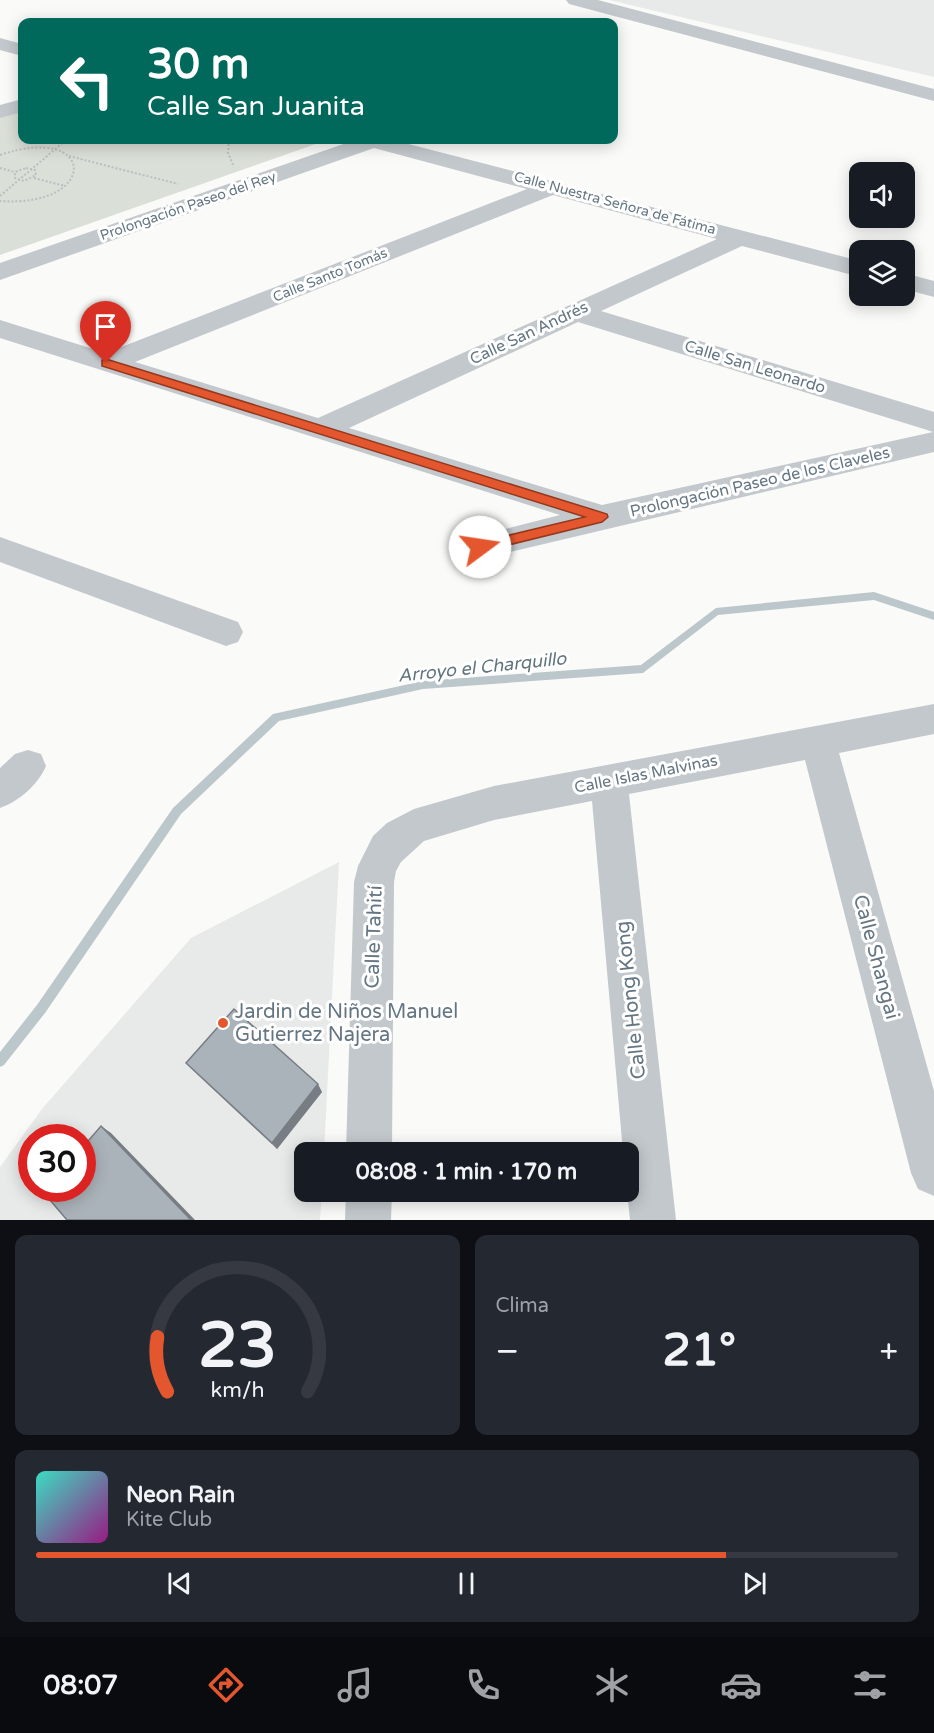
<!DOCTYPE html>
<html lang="es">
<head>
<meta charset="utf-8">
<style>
  body { margin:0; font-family:"Varela Round",sans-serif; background:#242831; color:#f1f3f6; height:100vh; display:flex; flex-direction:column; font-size:22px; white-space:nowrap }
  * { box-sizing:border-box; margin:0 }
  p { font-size:20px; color:#9ea1a6 }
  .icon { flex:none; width:33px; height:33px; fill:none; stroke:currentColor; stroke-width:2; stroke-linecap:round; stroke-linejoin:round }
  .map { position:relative; height:1220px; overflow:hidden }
  .panel { display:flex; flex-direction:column; gap:15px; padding:15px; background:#0d0f14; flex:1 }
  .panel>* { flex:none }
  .hud { position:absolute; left:18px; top:18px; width:600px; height:126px; border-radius:12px; box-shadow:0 3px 15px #0003; background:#00695c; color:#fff; overflow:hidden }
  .controls { position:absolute; left:849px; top:162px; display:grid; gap:12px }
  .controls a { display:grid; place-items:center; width:66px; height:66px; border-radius:12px; background:#171b24; box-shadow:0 3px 15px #0003; font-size:30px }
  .speed { position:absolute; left:18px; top:1124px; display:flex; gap:12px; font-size:30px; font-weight:700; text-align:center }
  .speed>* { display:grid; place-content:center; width:78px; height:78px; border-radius:50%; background:#171b24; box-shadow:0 3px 15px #0003; line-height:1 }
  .speed .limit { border:9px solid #d22; background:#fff; color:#111 }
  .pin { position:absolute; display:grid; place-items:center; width:51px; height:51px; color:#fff; margin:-62px -26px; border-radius:50% 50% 50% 0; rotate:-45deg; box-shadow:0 0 6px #0007 }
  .pin .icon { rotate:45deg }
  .me { position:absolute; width:66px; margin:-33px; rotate:76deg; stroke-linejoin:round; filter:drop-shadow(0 0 4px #0008) }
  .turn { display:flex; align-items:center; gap:21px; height:126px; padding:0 30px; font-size:27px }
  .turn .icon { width:78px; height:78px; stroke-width:2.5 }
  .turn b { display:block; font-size:42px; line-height:51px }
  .big { font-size:45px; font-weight:700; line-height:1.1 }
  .panel .tile { flex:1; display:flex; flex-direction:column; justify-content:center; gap:9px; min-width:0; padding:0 21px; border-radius:12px; background:#242831 }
  .panel .dial { align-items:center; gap:0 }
  .dial svg { height:156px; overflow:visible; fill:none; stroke:#363941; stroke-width:7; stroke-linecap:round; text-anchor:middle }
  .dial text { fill:#f1f3f6; stroke:none }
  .song { display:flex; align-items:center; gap:18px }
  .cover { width:72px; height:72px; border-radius:9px; background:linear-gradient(135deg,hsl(170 70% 55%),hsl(310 70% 35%)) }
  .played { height:6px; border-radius:3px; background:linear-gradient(90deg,#e4572e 80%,#363941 80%) }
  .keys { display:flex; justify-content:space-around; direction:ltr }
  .heat { display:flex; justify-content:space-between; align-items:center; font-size:33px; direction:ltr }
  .panel .tiles { flex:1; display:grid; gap:15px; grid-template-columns:1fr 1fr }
  .tile:last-child { grid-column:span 2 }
  .trip { position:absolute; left:294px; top:1142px; width:345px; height:60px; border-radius:12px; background:#171b24; box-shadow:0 3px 15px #0003; font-weight:700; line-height:60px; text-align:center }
  .tab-bar { display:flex; height:96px; justify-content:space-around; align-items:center; background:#090b0e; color:#9ea1a6 }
  .tab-bar .icon { width:42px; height:42px }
  .tab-bar .active { color:#e4572e }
  .tab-bar b { font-size:27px; color:#f1f3f6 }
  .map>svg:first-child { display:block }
</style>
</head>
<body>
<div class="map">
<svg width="934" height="1220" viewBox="0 0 934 1220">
  <rect width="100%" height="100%" fill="#fafaf8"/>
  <!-- built -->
  <g fill="#e8e9e9" fill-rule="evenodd">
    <polygon points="609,0 934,0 934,77"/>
    <path d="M339,862l-15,290h-20v39h18l-2,29h-320v-53l42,-58 149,-171zM32,1137h50v51h-50z"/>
  </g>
  <!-- green -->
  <polygon fill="#dadfd7" points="22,110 22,140 327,140 0,255 0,117"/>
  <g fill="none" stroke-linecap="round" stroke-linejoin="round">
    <!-- stream -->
    <polygon fill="#bbc7cb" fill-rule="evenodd" points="874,592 934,612 934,620 874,600 718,615 643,673 423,689 279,721 181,814 45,1013 4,1065 0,1067 0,1052 37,1005 173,808 273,714 423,681 641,665 716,608"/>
    <!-- path -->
    <g stroke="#bbbfc2" stroke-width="2" stroke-dasharray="2 2" stroke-linecap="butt">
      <polyline points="229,140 228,153 234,167"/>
      <path d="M0,155c97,-33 100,53 0,46"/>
      <polyline points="69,156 178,184"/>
      <polyline points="0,168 15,172"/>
      <polygon points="26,168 35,170 36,175 24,181 15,178 15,172"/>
      <polyline points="34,178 65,186"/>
      <polyline points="0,196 66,140"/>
    </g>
    <!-- minor -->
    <g fill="#c3c8cc" fill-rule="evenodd">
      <polygon points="566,0 598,0 934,89 934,101 569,4"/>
      <polygon points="0,38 22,44 22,56 0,50"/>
      <polygon points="22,99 22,112 0,118 0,105"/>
      <path d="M355,140h38l467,121v16l-118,-31 -141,65 333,101v40l-454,107 -11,-3 -5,-9 5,-9 91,-23 -560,-177v-18l106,33 421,-164 -153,-41 -374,132v-17zM553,195l164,44 -399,179 -183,-56zM578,322l346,107 9,3 -331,73 -253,-77z"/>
      <polygon points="904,273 934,281 934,297 904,289"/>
      <polygon points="0,537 238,622 243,632 238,642 226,646 0,562"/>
      <polygon points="934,704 934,734 839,753 934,1091 934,1196 918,1189 911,1173 805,760 629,794 676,1220 630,1220 627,1191 628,1152 623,1152 592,801 494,820 424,841 401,862 396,871 394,882 392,1152 346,1152 354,882 358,866 373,836 387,823 414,809 494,786"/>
      <path d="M28,750l13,4 5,12c-8,19 -27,35 -46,42v-40l15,-14z"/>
      <polygon points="346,1191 392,1191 391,1220 345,1220"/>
    </g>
  </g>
  <!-- wall -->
  <polygon fill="#929a9f" points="186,1063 322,1092 277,1149 194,1071"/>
  <!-- shaded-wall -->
  <g fill="#777d82">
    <polygon points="318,1084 322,1092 277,1149 272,1143"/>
    <polygon points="101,1126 111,1133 195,1220 191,1220"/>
  </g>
  <!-- building -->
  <g fill="#aab3b9" stroke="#777d82" stroke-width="1.5">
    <polygon points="234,1009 318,1084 272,1143 186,1063"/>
    <polygon points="101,1126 191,1220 67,1220 44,1193 49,1188 82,1188 82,1148"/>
  </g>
  <!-- route -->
  <polygon fill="#e4572e" stroke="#94391e" stroke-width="1.5" points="106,359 607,514 608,517 602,522 480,552 476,551 474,547 476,543 585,517 102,366 102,360"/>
  <!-- markers -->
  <circle fill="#e4572e" stroke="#fff" stroke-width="2" cx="223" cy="1023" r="6"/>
  <g text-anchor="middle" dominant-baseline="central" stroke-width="6" stroke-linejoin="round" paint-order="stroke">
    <!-- far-street labels -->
    <g font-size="14" fill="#657683" stroke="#fff">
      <text transform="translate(615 203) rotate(15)">Calle Nuestra Señora de Fátima</text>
      <text transform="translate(188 206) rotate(-19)">Prolongación Paseo del Rey</text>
      <text transform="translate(330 275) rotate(-22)">Calle Santo Tomás</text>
    </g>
    <!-- street labels -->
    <g font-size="16" fill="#657683" stroke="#fff">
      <text transform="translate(529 333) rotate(-25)">Calle San Andrés</text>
      <text transform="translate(755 367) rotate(17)">Calle San Leonardo</text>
      <text transform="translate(760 482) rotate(-13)">Prolongación Paseo de los Claveles</text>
      <text transform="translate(646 774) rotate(-11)">Calle Islas Malvinas</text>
    </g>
    <!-- water labels -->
    <g font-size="18" font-style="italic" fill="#60757c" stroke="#fff">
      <text transform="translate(482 667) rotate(-6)">Arroyo el Charquillo</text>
    </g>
    <!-- near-street labels -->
    <g font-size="20" fill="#657683" stroke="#fff">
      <text transform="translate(374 937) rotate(-88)">Calle Tahití</text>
      <text transform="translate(876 957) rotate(75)">Calle Shangai</text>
      <text transform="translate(631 1000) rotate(-96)">Calle Hong Kong</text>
    </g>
    <!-- near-poi labels -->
    <g font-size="20" fill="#657683" stroke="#fff" text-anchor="start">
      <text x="235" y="1012">Jardin de Niños Manuel<tspan x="235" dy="23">Gutierrez Najera</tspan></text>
    </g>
  </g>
</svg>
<div class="controls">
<a><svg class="icon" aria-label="sound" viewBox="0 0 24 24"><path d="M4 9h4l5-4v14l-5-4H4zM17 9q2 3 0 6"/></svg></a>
<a><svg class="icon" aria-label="layers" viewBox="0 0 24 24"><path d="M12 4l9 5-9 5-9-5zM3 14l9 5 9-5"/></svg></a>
</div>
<div class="speed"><div class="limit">30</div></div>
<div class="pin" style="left:106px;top:363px;background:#d93025"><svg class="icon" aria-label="arrive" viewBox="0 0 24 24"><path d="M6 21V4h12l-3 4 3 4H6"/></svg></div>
<svg class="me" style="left:480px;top:547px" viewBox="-20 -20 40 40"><circle r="19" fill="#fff"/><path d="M0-13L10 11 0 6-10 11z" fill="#e4572e"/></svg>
<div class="trip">08:08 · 1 min · 170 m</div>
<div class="hud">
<div class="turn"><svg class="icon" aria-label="left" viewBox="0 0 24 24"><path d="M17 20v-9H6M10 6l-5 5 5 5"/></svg><div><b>30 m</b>Calle San Juanita</div></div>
</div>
</div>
<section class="panel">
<div class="tiles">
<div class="tile dial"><svg viewBox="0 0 100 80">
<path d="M14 69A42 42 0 1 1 86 69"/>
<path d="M14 69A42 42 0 0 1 9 41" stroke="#e4572e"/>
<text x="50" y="56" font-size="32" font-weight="700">23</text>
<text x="50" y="72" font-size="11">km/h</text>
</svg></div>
<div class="tile"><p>Clima</p>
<div class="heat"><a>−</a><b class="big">21°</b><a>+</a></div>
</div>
<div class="tile">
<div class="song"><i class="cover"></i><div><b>Neon Rain</b><p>Kite Club</p></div></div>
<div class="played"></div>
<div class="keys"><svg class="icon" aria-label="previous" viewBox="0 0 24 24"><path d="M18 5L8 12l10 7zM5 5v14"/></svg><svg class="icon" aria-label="pause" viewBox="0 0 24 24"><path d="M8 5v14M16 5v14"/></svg><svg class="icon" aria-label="next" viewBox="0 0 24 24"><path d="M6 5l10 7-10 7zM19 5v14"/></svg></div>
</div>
</div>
</section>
<nav class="tab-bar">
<b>08:07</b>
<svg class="icon active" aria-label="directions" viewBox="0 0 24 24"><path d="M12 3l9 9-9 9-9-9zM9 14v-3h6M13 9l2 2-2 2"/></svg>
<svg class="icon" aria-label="music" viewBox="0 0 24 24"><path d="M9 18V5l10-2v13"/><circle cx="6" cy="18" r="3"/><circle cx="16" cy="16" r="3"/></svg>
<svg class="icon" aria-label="phone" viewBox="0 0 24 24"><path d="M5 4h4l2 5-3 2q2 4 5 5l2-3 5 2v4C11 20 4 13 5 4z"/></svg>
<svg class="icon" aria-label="climate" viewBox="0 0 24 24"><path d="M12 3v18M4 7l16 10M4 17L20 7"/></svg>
<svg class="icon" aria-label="car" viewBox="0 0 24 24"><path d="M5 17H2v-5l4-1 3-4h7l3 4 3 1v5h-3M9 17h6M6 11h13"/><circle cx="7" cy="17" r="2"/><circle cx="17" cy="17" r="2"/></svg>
<svg class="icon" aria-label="filters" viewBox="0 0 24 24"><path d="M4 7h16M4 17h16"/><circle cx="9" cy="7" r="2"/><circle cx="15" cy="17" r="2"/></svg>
</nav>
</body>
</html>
